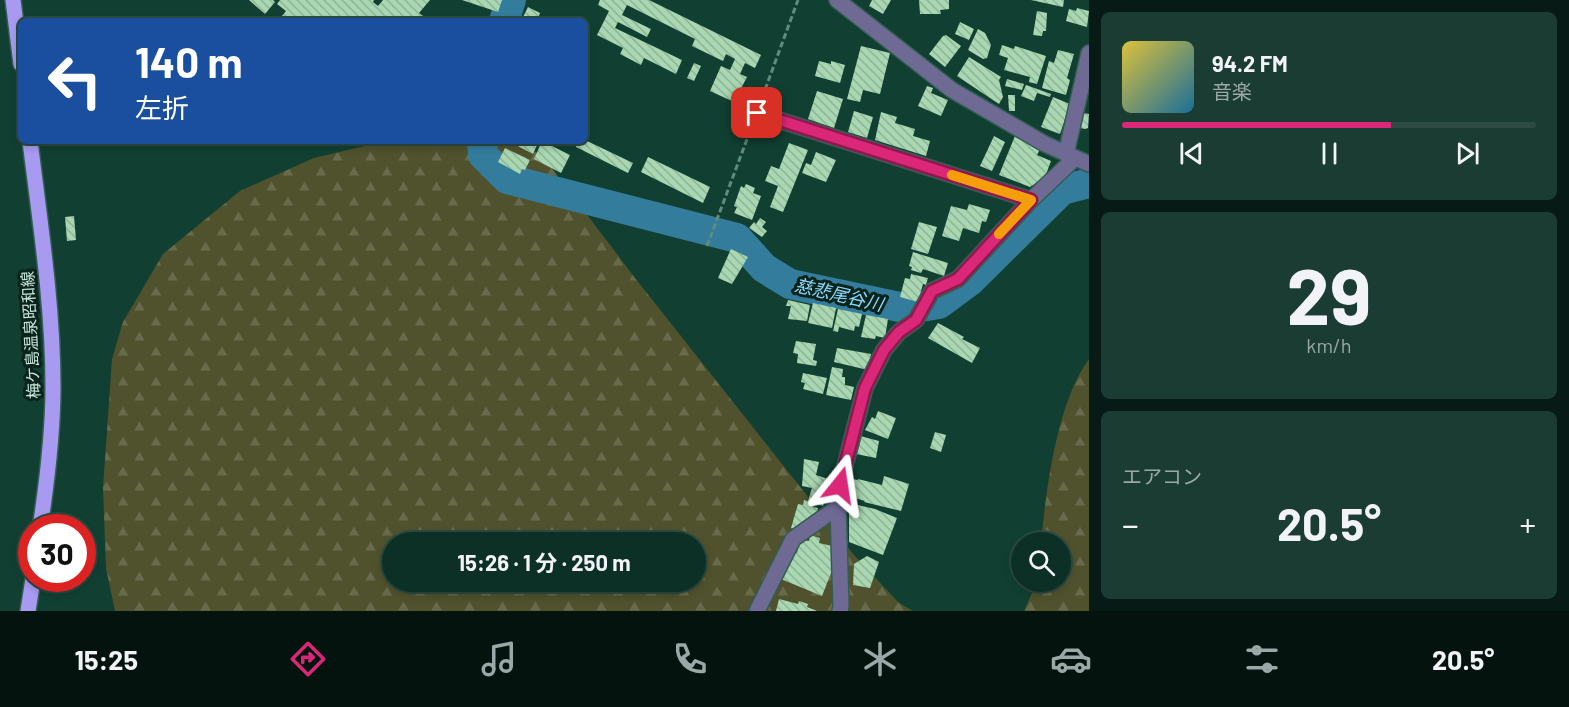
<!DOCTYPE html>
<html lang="ja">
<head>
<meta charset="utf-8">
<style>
  body { margin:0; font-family:Barlow,"Noto Sans JP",sans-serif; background:#1b3c32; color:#f1f3f6; height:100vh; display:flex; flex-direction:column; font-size:22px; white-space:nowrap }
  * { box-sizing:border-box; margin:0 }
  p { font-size:20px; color:#9aa9a7 }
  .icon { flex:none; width:33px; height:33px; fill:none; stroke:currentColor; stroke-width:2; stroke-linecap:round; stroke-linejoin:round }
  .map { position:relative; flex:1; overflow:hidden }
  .sheet { display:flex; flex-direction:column; gap:12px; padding:12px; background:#071a15; width:480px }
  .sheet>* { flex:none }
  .top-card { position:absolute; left:18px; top:18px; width:570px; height:126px; border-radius:9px; box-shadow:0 3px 9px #0003,0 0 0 2px #2d4b43; background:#1a4fa0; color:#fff; overflow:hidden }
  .fabs { position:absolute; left:1011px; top:532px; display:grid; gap:12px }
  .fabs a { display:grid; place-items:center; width:60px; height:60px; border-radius:50%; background:#0d3026; box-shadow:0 3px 9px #0003,0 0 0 2px #2d4b43; font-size:30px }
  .speed { position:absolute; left:18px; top:514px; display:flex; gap:12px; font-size:30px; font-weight:700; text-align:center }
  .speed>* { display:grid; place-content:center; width:78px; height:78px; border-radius:50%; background:#0d3026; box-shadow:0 3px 9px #0003,0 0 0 2px #2d4b43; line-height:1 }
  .speed .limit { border:9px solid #d22; background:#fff; color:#111 }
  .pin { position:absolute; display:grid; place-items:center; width:51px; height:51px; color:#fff; margin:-26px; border-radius:12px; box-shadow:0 3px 9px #0006 }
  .me { position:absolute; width:66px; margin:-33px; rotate:15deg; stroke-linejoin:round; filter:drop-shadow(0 0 4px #0008) }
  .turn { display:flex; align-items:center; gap:21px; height:126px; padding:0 18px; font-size:27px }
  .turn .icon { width:78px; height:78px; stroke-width:2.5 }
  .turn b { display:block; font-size:42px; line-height:51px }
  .big { font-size:45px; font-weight:700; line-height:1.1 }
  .sheet .widget { flex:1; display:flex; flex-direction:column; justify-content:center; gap:9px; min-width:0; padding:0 21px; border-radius:9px; background:#1b3c32 }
  .sheet .dial { align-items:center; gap:0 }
  .dial b { font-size:78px; line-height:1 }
  .song { display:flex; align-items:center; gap:18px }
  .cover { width:72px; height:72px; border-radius:9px; background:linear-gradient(135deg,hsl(50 70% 55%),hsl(200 70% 35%)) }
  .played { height:6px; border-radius:3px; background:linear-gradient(90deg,#db2777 65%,#2d4b43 65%) }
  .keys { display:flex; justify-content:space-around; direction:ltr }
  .heat { display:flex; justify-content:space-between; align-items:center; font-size:33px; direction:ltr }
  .trip { position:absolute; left:382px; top:532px; width:324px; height:60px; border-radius:30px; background:#0d3026; box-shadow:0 3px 9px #0003,0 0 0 2px #2d4b43; font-weight:700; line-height:60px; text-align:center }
  .tabs { display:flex; height:96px; justify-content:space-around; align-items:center; background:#05130f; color:#9aa9a7 }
  .tabs .icon { width:42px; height:42px }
  .tabs .active { color:#db2777 }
  .tabs b { font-size:27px; color:#f1f3f6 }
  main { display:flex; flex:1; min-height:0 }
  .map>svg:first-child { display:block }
</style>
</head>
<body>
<main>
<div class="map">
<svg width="1089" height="611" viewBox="0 0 1089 611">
  <defs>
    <pattern id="forest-firs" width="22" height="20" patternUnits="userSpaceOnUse" patternTransform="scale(1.5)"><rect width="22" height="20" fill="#50522d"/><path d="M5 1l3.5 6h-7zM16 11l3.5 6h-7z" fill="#686b4b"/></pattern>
    <pattern id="building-back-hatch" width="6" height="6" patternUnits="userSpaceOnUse" patternTransform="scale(1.5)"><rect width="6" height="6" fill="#a9d7b2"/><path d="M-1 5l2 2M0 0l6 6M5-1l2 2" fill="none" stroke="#8eb396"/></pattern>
  </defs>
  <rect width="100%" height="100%" fill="#114033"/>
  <!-- forest -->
  <g fill="url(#forest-firs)" fill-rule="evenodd">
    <path d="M386,141c51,0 108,-7 155,13l94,124 219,277 45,48 14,8h-798l-9,-43 -3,-80 9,-129 11,-37 40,-68 77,-63 74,-33zM393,543h303v39h-303z"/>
    <path d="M1089,359v252h-65l13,-29h23v-39h-19c5,-53 16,-141 48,-184z"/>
  </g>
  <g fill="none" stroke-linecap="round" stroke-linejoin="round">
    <!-- river -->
    <g stroke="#347c9c" stroke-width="30">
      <polyline points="504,21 511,0"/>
      <polyline points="482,141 483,155 507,179 737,238 764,268 790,284 909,309 939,304 970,281 1062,190 1089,183"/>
    </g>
  </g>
  <!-- building -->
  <g fill="url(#building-back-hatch)">
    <polygon points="249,0 273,0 275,2 265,14"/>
    <polygon points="280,0 374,0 373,2 378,6 383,0 430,0 419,13 430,21 288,21 282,16 286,11 277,4"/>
    <polygon points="462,0 502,0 498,12"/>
    <polygon points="600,0 649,0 761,55 755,68 745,63 740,74 747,77 734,102 710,91 721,66 730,70 735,59 726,54 723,61 692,46 695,39 627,5 622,15 651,29 647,37 618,22 615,28 682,60 676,74 644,58 641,65 620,54 623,48 597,35 609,11 598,5"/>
    <polygon points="872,0 891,0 883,14 869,6"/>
    <polygon points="919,0 949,0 949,9 940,10 941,14 920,14"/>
    <polygon points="1031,0 1064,0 1063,7"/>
    <polygon points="528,7 540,13 537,21 521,21"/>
    <polygon points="1077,8 1089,11 1087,27 1066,21 1069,9 1076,11"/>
    <polygon points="1037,11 1047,13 1046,31 1043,31 1042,36 1033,35"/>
    <polygon points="960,22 974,29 969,40 955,34"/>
    <polygon points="978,29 985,33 991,45 987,58 983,59 968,50"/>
    <polygon points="946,35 961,46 945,67 929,54 943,36"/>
    <polygon points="1002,45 1014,49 1015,46 1046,56 1037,84 1029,82 1030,77 1004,70 1008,58 999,55"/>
    <polygon points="861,46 890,53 880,94 863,90 860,102 847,99"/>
    <polygon points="1058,50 1074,54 1067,78 1070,80 1066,95 1042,88 1049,61 1054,63"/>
    <polygon points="969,57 1001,77 999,80 1003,97 999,104 957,76"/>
    <polygon points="819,61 831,64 831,61 845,65 840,83 815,76"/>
    <polygon points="694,63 701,66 694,81 687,78"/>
    <polygon points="1007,79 1024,84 1022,90 1005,86"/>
    <polygon points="1026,85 1051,94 1050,97 1037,93 1034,101 1021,96"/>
    <polygon points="927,86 933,88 931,93 948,100 941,116 918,106"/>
    <polygon points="817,91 843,99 834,128 808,119"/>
    <polygon points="1008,95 1015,95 1015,111 1009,111"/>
    <polygon points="1053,97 1070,104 1060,134 1041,127"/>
    <polygon points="854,111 873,117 867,138 848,132"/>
    <polygon points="881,112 897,117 895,123 915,129 913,136 930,141 926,156 875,140"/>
    <polygon points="1083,113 1089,114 1088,128 1085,129 1080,128"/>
    <polygon points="994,136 1005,142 992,171 980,166"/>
    <polygon points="1015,136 1041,147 1037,155 1051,161 1045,177 1030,187 999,175"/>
    <polygon points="585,140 633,163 628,173 576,147 578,141"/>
    <polygon points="508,141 539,141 533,154"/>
    <polygon points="542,141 570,155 561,173 534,159"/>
    <polygon points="789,143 808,150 783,212 770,207 778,186 765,181 771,166 779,169"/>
    <polygon points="505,148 530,160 525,170 522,169 520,174 498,162"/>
    <polygon points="816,152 836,160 826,182 802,173 806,163 811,165"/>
    <polygon points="648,157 710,187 703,203 641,172"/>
    <polygon points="746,184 755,188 753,193 761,196 752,220 734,213 737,207 734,206 741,186 744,188"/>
    <polygon points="969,204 990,210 986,222 982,221 979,233 963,228 959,241 942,236 951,206 967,210"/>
    <polygon points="74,216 76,240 67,241 65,217"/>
    <polygon points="760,218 766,222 762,227 767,231 762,237 749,228 754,222 756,224"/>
    <polygon points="919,222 937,227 928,254 911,249"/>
    <polygon points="731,249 748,257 732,284 718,278"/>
    <polygon points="913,252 948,263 944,276 923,269 921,273 911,270 912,267 909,266"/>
    <polygon points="911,274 928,278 926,285 923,284 918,302 900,297 905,278 910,279"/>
    <polygon points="788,300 810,305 807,321 788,319 791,306 786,306"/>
    <polygon points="813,303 836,308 832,328 808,323"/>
    <polygon points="838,309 862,314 859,327 855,326 854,331 839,327 838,332 833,331"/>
    <polygon points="866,315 888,319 885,338 876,336 875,339 861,337"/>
    <polygon points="938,323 964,337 962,339 980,348 972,363 928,338"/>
    <polygon points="796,341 816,344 813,360 817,361 816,366 797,363 798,354 793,353"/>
    <polygon points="837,348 871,354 868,370 834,362"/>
    <polygon points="832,367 843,369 842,377 845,377 845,385 854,387 851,400 826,395"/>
    <polygon points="803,373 827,378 823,394 803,389 805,383 801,382"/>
    <polygon points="878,411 896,418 888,439 865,430 872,417 875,419"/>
    <polygon points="935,432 946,435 941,452 930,448"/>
    <polygon points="860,436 879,441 876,458 856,454"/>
    <polygon points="804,459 819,462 816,475 831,480 823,506 814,503 813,507 818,508 817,512 794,529 791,528 798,504 803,505 804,500 808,501 812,488 802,486"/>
    <polygon points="884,476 909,484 901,511 864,502 865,501 847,496 852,479 858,480 858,479 882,485"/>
    <polygon points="849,503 875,509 897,518 883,555 849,542"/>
    <polygon points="810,535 820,538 819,543 832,546 831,567 833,568 822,596 781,579 793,551 797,553 800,540 809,541"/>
    <polygon points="867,556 879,562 870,588 853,585 854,564"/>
    <polygon points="779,599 798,604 799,601 808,604 807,607 817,611 776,611"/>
  </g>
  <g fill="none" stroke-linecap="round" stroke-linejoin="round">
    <!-- street casing -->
    <g stroke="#325e52" stroke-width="18">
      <g id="street">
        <polyline points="837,0 952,90 1045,144 1089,164"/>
        <polyline points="757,113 1031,200"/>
        <polyline points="1066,154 1089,53"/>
        <polyline points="757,611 793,539 838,507"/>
        <polyline points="840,611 841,606 838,507 840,485 865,388 884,350 899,332 916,320 932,291 958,279 1031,200 1075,158"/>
      </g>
    </g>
    <!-- primary casing -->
    <g stroke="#325e52" stroke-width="18">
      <g id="primary">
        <polyline points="13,0 21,64"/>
        <path d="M30,141c10,81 23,164 23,246 0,47 -6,95 -13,141"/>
        <polyline points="28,611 33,579"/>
      </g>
    </g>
    <!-- path -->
    <g stroke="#628a7d" stroke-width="3" stroke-dasharray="6 3" stroke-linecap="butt">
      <polyline points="762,98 798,0"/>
      <polyline points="707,246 752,126"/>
    </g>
    <!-- street -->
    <use href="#street" stroke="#6f6a94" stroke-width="15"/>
    <!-- primary -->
    <use href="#primary" stroke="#a79af0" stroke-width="15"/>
  </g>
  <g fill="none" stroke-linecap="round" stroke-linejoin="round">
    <!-- route casing -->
    <g stroke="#8e194d" stroke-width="15">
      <polyline id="route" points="757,113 1031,200 958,279 932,291 916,320 899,332 884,350 865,388 840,485"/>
    </g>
    <!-- route -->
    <use href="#route" stroke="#db2777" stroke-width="10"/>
    <!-- slow -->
    <polyline stroke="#f59e0b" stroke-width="10" points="952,175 1031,200 999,234"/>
  </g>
  <g text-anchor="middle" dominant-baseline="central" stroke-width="6" stroke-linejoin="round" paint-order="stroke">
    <!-- street labels -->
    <g font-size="16" fill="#cae8dd" stroke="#0a241c">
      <text transform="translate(30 335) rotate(-93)">梅ケ島温泉昭和線</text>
    </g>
    <!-- water labels -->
    <g font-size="18" font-style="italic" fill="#8cd9ff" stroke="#0a241c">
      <text transform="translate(839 294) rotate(13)">慈悲尾谷川</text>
    </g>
  </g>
</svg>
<div class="fabs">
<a><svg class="icon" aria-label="search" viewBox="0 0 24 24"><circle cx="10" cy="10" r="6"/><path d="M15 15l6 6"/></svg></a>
</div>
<div class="speed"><div class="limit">30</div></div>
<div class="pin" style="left:757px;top:113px;background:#d93025"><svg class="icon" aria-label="arrive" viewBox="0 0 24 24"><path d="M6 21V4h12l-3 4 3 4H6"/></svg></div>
<svg class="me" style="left:840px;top:485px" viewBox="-20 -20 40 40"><path d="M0-17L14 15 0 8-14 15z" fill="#db2777" stroke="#fff" stroke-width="4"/></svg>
<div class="trip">15:26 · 1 分 · 250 m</div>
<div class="top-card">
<div class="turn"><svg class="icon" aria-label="left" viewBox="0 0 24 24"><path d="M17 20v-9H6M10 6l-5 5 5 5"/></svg><div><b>140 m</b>左折</div></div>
</div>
</div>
<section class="sheet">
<div class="widget">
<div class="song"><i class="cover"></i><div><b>94.2 FM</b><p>音楽</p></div></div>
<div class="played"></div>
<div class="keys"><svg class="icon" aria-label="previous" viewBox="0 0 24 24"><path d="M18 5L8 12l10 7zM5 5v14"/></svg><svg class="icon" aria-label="pause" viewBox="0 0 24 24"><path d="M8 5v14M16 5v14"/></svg><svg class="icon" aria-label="next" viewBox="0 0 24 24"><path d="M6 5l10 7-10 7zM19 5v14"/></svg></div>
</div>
<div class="widget dial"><b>29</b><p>km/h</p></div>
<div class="widget"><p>エアコン</p>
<div class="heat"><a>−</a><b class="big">20.5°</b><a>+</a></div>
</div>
</section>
</main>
<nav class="tabs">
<b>15:25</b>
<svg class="icon active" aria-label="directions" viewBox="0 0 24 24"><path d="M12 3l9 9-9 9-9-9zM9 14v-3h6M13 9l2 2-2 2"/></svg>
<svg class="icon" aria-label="music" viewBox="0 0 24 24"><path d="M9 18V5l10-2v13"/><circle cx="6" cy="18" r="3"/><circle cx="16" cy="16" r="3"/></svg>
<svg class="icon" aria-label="phone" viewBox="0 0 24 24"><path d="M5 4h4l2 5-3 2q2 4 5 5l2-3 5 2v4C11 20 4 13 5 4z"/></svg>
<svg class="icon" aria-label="climate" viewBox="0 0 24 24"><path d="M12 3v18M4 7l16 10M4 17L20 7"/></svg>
<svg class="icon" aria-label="car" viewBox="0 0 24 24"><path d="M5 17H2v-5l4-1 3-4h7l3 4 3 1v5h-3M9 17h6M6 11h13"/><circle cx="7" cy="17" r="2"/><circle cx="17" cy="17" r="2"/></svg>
<svg class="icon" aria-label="filters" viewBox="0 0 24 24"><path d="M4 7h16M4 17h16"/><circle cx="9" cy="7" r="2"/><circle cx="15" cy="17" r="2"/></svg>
<b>20.5°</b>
</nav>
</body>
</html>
